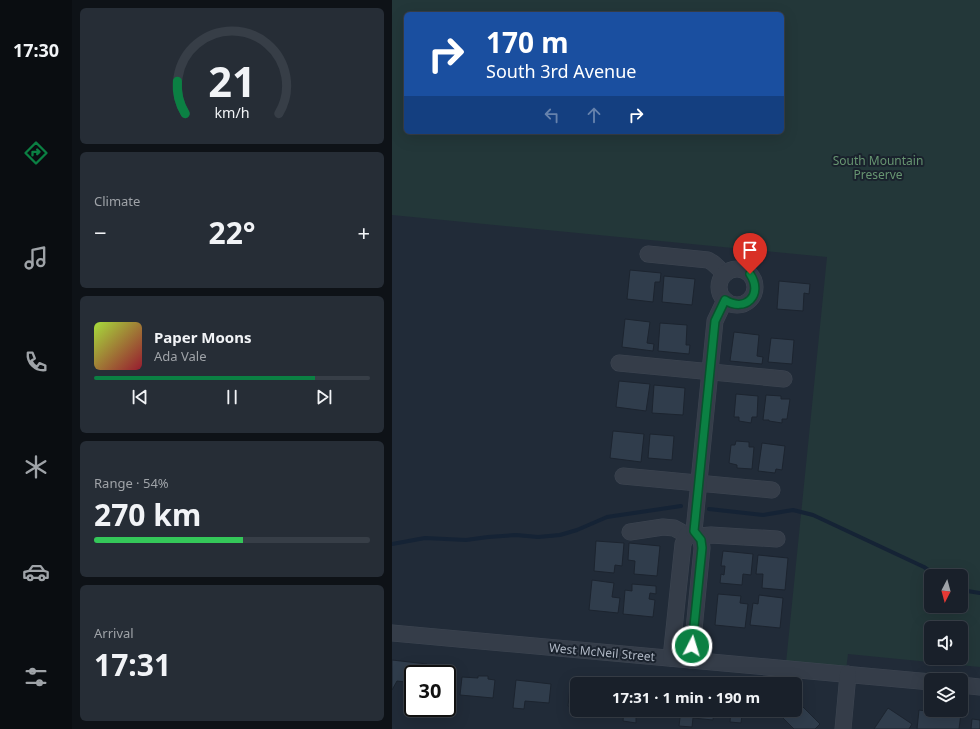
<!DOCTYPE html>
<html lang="en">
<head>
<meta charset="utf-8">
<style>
  body { margin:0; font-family:"Noto Sans",sans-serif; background:#262d36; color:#f1f3f6; height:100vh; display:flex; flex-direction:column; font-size:15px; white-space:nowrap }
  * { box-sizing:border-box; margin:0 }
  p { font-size:13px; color:#9fa3a8 }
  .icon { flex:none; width:22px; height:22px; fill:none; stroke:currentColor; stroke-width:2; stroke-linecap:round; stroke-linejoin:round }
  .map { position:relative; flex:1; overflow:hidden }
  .details { display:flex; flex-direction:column; gap:8px; padding:8px; background:#0e1217; width:320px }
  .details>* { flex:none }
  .hud { position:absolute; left:12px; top:12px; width:380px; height:122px; border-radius:6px; box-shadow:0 4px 16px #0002,0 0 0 1px #373e47; background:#1a4fa0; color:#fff; overflow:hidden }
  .needle { width:26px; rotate:186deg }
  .tools { position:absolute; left:532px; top:569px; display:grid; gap:8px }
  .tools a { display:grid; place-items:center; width:44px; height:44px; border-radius:6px; background:#19202a; box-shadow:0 4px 16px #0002,0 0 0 1px #373e47; font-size:20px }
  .speed { position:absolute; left:12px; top:665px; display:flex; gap:8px; font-size:20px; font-weight:700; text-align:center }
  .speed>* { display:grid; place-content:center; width:52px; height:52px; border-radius:50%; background:#19202a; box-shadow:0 4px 16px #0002,0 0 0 1px #373e47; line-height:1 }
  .speed .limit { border:2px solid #111; border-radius:6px; background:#fff; color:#111 }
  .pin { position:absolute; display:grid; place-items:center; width:34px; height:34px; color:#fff; margin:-41px -17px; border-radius:50% 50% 50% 0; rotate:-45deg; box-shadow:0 0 4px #0007 }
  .pin .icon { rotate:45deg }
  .me { position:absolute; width:44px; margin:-22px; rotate:5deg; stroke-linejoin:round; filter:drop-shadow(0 0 3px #0008) }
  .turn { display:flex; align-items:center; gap:14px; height:84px; padding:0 16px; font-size:18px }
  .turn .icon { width:52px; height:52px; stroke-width:2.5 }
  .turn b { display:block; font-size:28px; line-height:34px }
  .lanes { display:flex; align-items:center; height:38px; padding:0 16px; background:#0003; justify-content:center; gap:20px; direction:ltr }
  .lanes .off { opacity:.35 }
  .big { font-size:30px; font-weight:700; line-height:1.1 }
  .details .widget { flex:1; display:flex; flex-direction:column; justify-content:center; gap:6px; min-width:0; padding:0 14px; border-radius:6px; background:#262d36 }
  .details .dial { align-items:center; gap:0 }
  .dial svg { height:104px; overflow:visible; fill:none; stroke:#373e47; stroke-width:7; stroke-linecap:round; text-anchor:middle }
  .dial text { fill:#f1f3f6; stroke:none }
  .song { display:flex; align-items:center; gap:12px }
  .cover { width:48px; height:48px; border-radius:6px; background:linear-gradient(135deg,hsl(80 70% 55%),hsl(350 70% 35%)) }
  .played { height:4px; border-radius:2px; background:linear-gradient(90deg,#0b8043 80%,#373e47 80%) }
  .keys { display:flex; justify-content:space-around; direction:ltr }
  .heat { display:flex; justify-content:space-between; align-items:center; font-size:22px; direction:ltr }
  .charge { height:6px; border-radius:3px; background:linear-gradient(90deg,#34c759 54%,#373e47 0) }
  .trip { position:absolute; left:178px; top:677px; width:232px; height:40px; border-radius:6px; background:#19202a; box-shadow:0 4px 16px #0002,0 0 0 1px #373e47; font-weight:700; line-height:40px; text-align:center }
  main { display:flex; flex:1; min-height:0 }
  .tab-bar { display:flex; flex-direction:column; width:72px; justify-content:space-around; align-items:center; background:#0a0d11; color:#9fa3a8 }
  .tab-bar .icon { width:28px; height:28px }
  .tab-bar .current { color:#0b8043 }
  .tab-bar b { font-size:18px; color:#f1f3f6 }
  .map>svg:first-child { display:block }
</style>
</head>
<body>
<main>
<nav class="tab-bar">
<b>17:30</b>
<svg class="icon current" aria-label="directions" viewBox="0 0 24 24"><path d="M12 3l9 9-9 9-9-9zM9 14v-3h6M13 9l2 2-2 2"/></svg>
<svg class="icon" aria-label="music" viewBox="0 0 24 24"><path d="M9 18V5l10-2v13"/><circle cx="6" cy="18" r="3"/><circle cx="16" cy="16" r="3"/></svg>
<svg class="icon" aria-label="phone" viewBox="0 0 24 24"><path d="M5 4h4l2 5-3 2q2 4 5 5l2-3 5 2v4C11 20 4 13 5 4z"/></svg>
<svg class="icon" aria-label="climate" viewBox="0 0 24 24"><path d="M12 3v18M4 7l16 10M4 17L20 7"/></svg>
<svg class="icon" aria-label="car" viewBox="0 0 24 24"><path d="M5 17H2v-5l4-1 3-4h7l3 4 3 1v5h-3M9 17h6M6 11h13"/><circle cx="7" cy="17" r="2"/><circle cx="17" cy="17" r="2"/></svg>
<svg class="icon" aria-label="filters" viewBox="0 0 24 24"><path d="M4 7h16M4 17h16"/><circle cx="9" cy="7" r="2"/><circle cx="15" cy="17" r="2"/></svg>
</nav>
<section class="details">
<div class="widget dial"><svg viewBox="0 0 100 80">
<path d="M14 69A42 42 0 1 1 86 69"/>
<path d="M14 69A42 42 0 0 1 8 44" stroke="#0b8043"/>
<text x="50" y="56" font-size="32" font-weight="700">21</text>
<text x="50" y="72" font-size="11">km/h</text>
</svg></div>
<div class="widget"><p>Climate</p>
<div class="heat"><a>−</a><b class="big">22°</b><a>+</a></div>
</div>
<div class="widget">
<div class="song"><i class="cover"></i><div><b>Paper Moons</b><p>Ada Vale</p></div></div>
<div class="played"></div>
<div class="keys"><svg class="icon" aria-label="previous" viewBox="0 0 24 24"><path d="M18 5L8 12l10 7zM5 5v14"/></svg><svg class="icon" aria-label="pause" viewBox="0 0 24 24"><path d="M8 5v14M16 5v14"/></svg><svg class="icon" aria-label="next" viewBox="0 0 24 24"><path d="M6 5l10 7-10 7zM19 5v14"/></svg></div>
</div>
<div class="widget"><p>Range · 54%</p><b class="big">270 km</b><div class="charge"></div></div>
<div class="widget"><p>Arrival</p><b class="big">17:31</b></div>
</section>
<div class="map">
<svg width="588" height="729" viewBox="0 0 588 729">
  <rect width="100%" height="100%" fill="#212b38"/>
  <!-- green -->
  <path fill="#233739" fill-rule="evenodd" d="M0,0h588v667l-132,-13 -2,16 -60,-7 41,-406 -435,-42zM14,14h376v118h-376zM539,576h30v30h-30zM539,628h30v30h-30z"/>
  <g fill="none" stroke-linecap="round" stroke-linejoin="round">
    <!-- stream -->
    <g stroke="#152335" stroke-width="4">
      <polyline points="317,509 371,515 401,510 421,515 532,567 545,576"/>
      <polyline points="0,544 33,538 74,540 96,537 124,535 146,537 168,535 185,530 215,517 289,506"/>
      <polyline points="569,590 588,593"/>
    </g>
  </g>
  <!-- building -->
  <g fill="#303d4c" stroke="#1c242f">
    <polygon points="238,270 269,273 268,282 263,282 261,302 235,299"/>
    <polygon points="272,276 303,279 300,305 270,302"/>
    <polygon points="387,281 418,284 417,294 412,293 411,311 385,309"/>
    <polygon points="233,319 258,322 255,343 262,344 261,351 230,347"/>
    <polygon points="268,323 295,325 294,345 298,345 297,354 266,351"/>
    <polygon points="342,332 367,335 365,356 371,357 370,364 338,361"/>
    <polygon points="379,338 402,340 400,364 376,362"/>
    <polygon points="227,381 258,384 254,411 224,407"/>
    <polygon points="262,385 293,388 291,415 260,413"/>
    <polygon points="344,394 366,396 365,417 360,417 359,423 347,421 347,417 342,417"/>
    <polygon points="374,395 389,396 389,399 398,399 395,419 390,419 390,423 377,421 377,420 371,420"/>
    <polygon points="221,431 252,434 249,462 218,458"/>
    <polygon points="258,434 282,436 280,460 256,458"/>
    <polygon points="344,441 357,442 357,447 362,447 360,469 345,468 345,465 337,463 339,445 343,445"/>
    <polygon points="370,443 393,446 390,470 384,469 383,473 366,471"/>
    <polygon points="204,541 232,543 230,566 223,565 222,573 202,571"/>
    <polygon points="237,543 268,546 265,576 242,574 243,561 236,560"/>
    <polygon points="331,551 361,554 359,575 351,574 350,585 328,583 329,574 332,575 333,566 329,566"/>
    <polygon points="366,555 396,558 393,590 370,588 371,574 364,574"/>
    <polygon points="200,580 222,583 220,597 228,598 226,613 197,610"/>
    <polygon points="240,584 264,586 264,594 258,593 257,599 263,600 261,617 231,614 233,590 240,591"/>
    <polygon points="326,594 349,596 348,603 356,604 353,628 323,625"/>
    <polygon points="367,595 391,598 388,628 358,625 361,603 366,604"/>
    <polygon points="0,660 35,664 34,674 21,674 21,683 5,681 0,690"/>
    <polygon points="86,676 96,676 96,679 103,680 101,698 68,695 70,677 86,678"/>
    <polygon points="124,680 159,684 157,703 133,701 132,709 121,708"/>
    <polygon points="178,687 185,688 185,707 176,706"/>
    <polygon points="405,701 428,724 423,729 402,729 389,716 395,710 403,710 403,703"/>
    <polygon points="534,706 539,707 539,710 561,710 561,712 569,713 567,729 525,729 527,710 534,711"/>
    <polygon points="496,708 520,724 517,729 482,729"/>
    <polygon points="232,710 267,710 267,717 244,714 244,723 231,721"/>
    <polygon points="289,710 322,710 321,720 301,718 300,727 287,726"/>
    <polygon points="339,710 374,710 374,717 350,715 349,723 338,722"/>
    <polygon points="580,719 588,720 588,729 579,729"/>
  </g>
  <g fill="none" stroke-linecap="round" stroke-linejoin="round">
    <!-- minor casing -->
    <g stroke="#3e4652" stroke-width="17">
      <g id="minor">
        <polyline points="256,254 316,260 321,263 333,274"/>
        <circle cx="345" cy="287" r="18"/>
        <polyline points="227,363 392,379"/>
        <polyline points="231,476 380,490"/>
        <polyline points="238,532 271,527 282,528 295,535 306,536 319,535 385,539"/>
        <polyline points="0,633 539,682"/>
        <polyline points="279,658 291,544 295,535 302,531"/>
        <polyline points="299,660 310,548 309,539 302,531 323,321 333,300"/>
        <polyline points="569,685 588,687"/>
        <polyline points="451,729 456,674"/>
      </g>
    </g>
    <!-- minor -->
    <use href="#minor" stroke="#353d49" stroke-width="16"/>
  </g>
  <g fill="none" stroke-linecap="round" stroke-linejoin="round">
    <!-- route casing -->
    <g stroke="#07532c" stroke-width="10">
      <path id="route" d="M300,646l10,-98 -1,-8 -7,-9 21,-210 10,-21c20,13 39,-5 25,-26"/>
    </g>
    <!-- route -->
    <use href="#route" stroke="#0b8043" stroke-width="7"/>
  </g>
  <g text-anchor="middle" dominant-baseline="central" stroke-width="4" stroke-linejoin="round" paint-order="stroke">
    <!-- park labels -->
    <g font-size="12" fill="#679571" stroke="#1a222d">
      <text x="486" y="160">South Mountain<tspan x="486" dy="14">Preserve</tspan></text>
    </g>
    <!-- street labels -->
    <g font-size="12" fill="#b0b8c5" stroke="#1a222d">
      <text transform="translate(210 652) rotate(5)">West McNeil Street</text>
    </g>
  </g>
</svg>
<div class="tools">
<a><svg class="needle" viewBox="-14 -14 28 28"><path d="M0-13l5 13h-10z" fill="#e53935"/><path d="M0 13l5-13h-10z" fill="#9fa3a8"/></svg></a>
<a><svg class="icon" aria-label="sound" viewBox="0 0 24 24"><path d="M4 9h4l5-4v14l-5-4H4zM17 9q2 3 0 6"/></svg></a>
<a><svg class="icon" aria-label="layers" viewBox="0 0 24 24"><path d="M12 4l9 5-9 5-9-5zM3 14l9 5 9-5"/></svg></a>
</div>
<div class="speed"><div class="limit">30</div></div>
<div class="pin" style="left:358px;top:274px;background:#d93025"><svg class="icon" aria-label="arrive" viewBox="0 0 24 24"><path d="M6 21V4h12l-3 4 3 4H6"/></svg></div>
<svg class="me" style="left:300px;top:646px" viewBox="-20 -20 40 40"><circle r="17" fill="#0b8043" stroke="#fff" stroke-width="3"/><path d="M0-11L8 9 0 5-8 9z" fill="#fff"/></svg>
<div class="trip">17:31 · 1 min · 190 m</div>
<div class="hud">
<div class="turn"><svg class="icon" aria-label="right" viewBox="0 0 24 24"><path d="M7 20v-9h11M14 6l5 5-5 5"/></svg><div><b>170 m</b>South 3rd Avenue</div></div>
<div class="lanes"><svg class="icon off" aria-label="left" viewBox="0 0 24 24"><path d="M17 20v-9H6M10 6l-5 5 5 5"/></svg><svg class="icon off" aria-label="ahead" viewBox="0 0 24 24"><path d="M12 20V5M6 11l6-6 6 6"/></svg><svg class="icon" aria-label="right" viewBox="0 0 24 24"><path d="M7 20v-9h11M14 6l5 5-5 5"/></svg></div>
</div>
</div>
</main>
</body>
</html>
